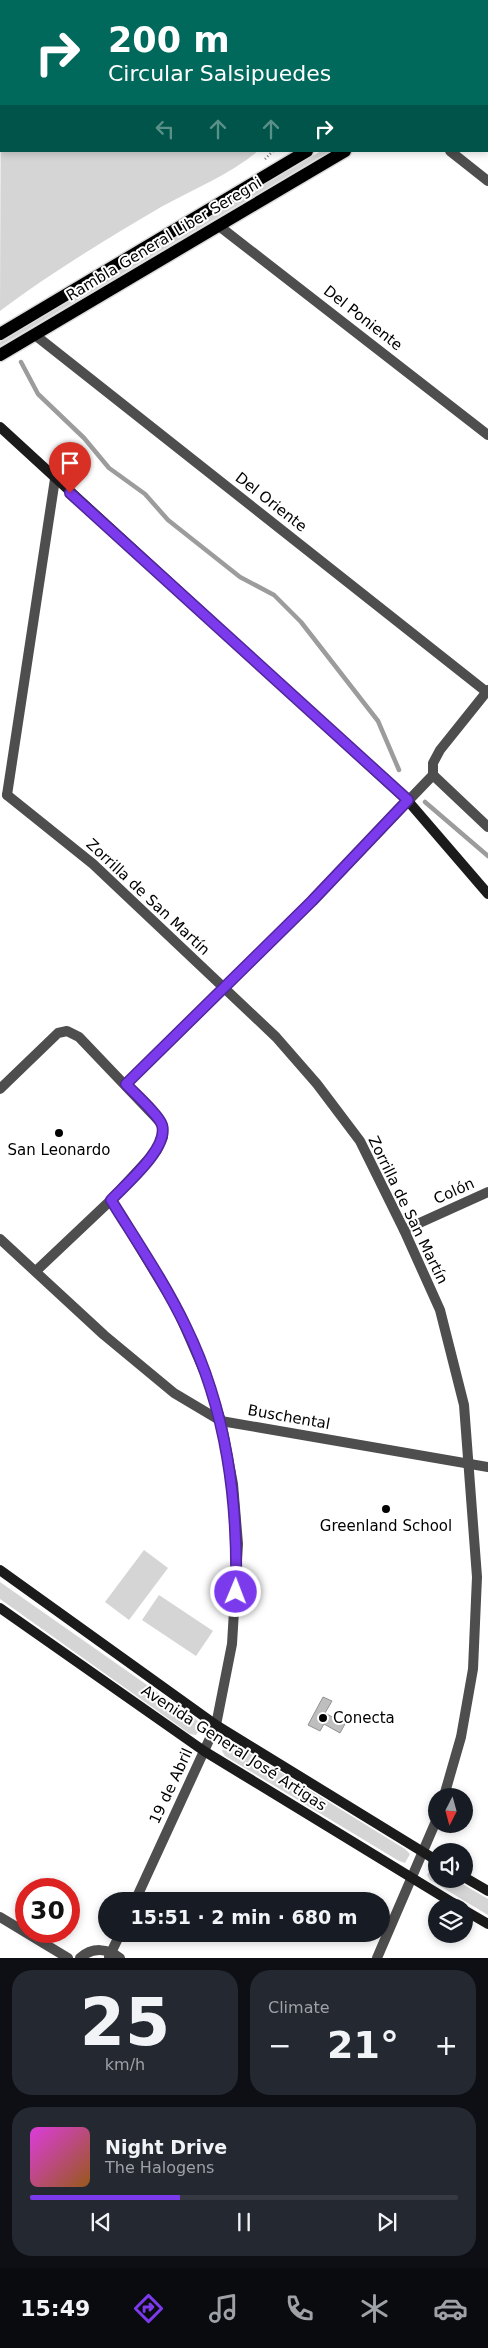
<!DOCTYPE html>
<html lang="en">
<head>
<meta charset="utf-8">
<style>
  body { margin:0; font-family:"DejaVu Sans",sans-serif; background:#242831; color:#f1f3f6; height:100vh; display:flex; flex-direction:column; font-size:19px; white-space:nowrap }
  * { box-sizing:border-box; margin:0 }
  p { font-size:16px; color:#9ea1a6 }
  .icon { flex:none; width:28px; height:28px; fill:none; stroke:currentColor; stroke-width:2; stroke-linecap:round; stroke-linejoin:round }
  .map { position:relative; height:1958px; overflow:hidden }
  .side { display:flex; flex-direction:column; gap:12px; padding:12px; background:#0d0f14; flex:1 }
  .side>* { flex:none }
  .guide { position:absolute; left:0px; top:0px; width:489px; height:152px; box-shadow:0 2px 8px #0003; background:#00695c; color:#fff; overflow:hidden }
  .needle { width:32px; rotate:186deg }
  .tools { position:absolute; left:428px; top:1788px; display:grid; gap:10px }
  .tools a { display:grid; place-items:center; width:45px; height:45px; border-radius:50%; background:#171b24; box-shadow:0 2px 8px #0003; font-size:25px }
  .speed { position:absolute; left:15px; top:1878px; display:flex; gap:10px; font-size:25px; font-weight:700; text-align:center }
  .speed>* { display:grid; place-content:center; width:65px; height:65px; border-radius:50%; background:#171b24; box-shadow:0 2px 8px #0003; line-height:1 }
  .speed .limit { border:8px solid #d22; background:#fff; color:#111 }
  .pin { position:absolute; display:grid; place-items:center; width:42px; height:42px; color:#fff; margin:-51px -21px; border-radius:50% 50% 50% 0; rotate:-45deg; box-shadow:0 0 5px #0007 }
  .pin .icon { rotate:45deg }
  .me { position:absolute; width:55px; margin:-28px; rotate:1deg; stroke-linejoin:round; filter:drop-shadow(0 0 4px #0008) }
  .turn { display:flex; align-items:center; gap:18px; height:105px; padding:0 25px; font-size:22px }
  .turn .icon { width:65px; height:65px; stroke-width:2.5 }
  .turn b { display:block; font-size:35px; line-height:42px }
  .lanes { display:flex; align-items:center; height:48px; padding:0 25px; background:#0003; justify-content:center; gap:25px; direction:ltr }
  .lanes .off { opacity:.35 }
  .big { font-size:38px; font-weight:600; line-height:1.1 }
  .side .card { flex:1; display:flex; flex-direction:column; justify-content:center; gap:8px; min-width:0; padding:0 18px; border-radius:20px; background:#242831 }
  .side .dial { align-items:center; gap:0 }
  .dial b { font-size:65px; line-height:1 }
  .song { display:flex; align-items:center; gap:15px }
  .cover { width:60px; height:60px; border-radius:8px; background:linear-gradient(135deg,hsl(300 70% 55%),hsl(30 70% 35%)) }
  .played { height:5px; border-radius:2px; background:linear-gradient(90deg,#7c3aed 35%,#363941 35%) }
  .keys { display:flex; justify-content:space-around; direction:ltr }
  .heat { display:flex; justify-content:space-between; align-items:center; font-size:28px; direction:ltr }
  .side .tiles { flex:1; display:grid; gap:12px; grid-template-columns:1fr 1fr }
  .card:last-child { grid-column:span 2 }
  .trip { position:absolute; left:98px; top:1892px; width:292px; height:50px; border-radius:25px; background:#171b24; box-shadow:0 2px 8px #0003; font-weight:600; line-height:50px; text-align:center }
  .menu { display:flex; height:80px; justify-content:space-around; align-items:center; background:#090b0e; color:#9ea1a6 }
  .menu .icon { width:35px; height:35px }
  .menu .on { color:#7c3aed }
  .menu b { font-size:22px; color:#f1f3f6 }
  .map>svg:first-child { display:block }
</style>
</head>
<body>
<div class="map">
<svg width="488" height="1958" viewBox="0 0 488 1958">
  <rect width="100%" height="100%" fill="#fff"/>
  <!-- green -->
  <g fill="#d5d5d5">
    <polygon points="54,0 488,0 488,19 488,1 52,1"/>
    <path d="M1,35v116h257c-29,24 -65,38 -97,56 -53,31 -112,67 -161,104z"/>
    <polygon points="321,151 330,151 0,346 0,342"/>
    <polygon points="144,1550 168,1568 129,1620 105,1602"/>
    <polygon points="0,1582 197,1720 201,1727 196,1735 190,1734 0,1599"/>
    <polygon points="159,1595 213,1631 196,1656 142,1620"/>
    <polygon points="227,1743 233,1743 405,1849 410,1854 405,1863 399,1861 225,1756 222,1751"/>
    <polygon points="431,1868 436,1868 436,1879 454,1879 488,1899 488,1915 430,1880 427,1875"/>
  </g>
  <g fill="none" stroke-linecap="round" stroke-linejoin="round">
    <!-- stream -->
    <g stroke="#9c9c9c" stroke-width="4.5">
      <polyline points="21,362 38,394 84,438 109,468 145,494 168,520 240,577 274,595 301,622 378,721 399,770"/>
      <polyline points="425,802 488,856"/>
    </g>
  </g>
  <!-- building -->
  <polygon fill="#bebebe" stroke="#929292" points="323,1697 332,1701 325,1713 345,1724 340,1733 324,1724 320,1731 308,1725"/>
  <g fill="none" stroke-linecap="round" stroke-linejoin="round">
    <!-- primary casing -->
    <g stroke="#dbdbdb" stroke-width="15">
      <g id="primary">
        <polyline points="488,44 488,43"/>
        <polyline points="0,334 307,151"/>
        <polyline points="0,355 345,151"/>
      </g>
    </g>
    <!-- path -->
    <polyline stroke="#707070" stroke-width="2.5" stroke-dasharray="1 2.5" stroke-linecap="butt" points="265,159 273,151"/>
    <!-- street -->
    <g stroke="#4e4e4e" stroke-width="10">
      <polyline points="450,151 488,181"/>
      <polyline points="219,226 488,435"/>
      <polyline points="35,335 488,693"/>
      <polyline points="433,775 433,763 440,750 488,690"/>
      <polyline points="433,775 488,827"/>
      <polyline points="7,795 93,864 276,1037 317,1084 360,1141 404,1230 440,1310 464,1405 477,1577 473,1669 461,1737 444,1796"/>
      <polyline points="7,795 55,479"/>
      <polyline points="126,1084 312,901 433,775"/>
      <polyline points="0,1089 58,1033 67,1031 79,1037 162,1124 163,1137 157,1150 111,1200 36,1271"/>
      <polyline points="111,1200 177,1309 207,1378 221,1421 233,1484 238,1544 232,1644 216,1725 135,1901"/>
      <polyline points="404,1230 488,1192"/>
      <polyline points="0,1239 104,1335 174,1393 221,1421 488,1467"/>
      <polyline points="0,1917 68,1958"/>
      <polyline points="109,1957 120,1934"/>
      <path d="M80,1958c12,-11 28,-10 40,0"/>
      <polyline points="377,1958 436,1821"/>
    </g>
    <!-- secondary -->
    <g stroke="#1b1b1b" stroke-width="10">
      <polyline points="0,427 408,801 488,894"/>
      <polyline points="0,1570 216,1725 436,1860"/>
      <polyline points="0,1608 204,1751 458,1906"/>
      <polyline points="464,1877 488,1891"/>
      <polyline points="464,1910 488,1924"/>
    </g>
    <!-- primary -->
    <use href="#primary" stroke="#000" stroke-width="12"/>
  </g>
  <g fill="none" stroke-linecap="round" stroke-linejoin="round">
    <!-- route casing -->
    <g stroke="#51269a" stroke-width="12">
      <path id="route" d="M70,493l338,307 -96,101 -186,183c8,9 33,31 36,41 7,23 -36,59 -51,75 26,42 54,83 75,127 41,84 52,174 50,265"/>
    </g>
    <!-- route -->
    <use href="#route" stroke="#7c3aed" stroke-width="9"/>
  </g>
  <!-- markers -->
  <g fill="#000" stroke="#fff" stroke-width="2">
    <circle cx="59" cy="1133" r="5"/>
    <circle cx="386" cy="1509" r="5"/>
    <circle cx="323" cy="1718" r="5"/>
  </g>
  <g text-anchor="middle" dominant-baseline="central" stroke-width="4" stroke-linejoin="round" paint-order="stroke">
    <!-- street labels -->
    <g font-size="15" fill="#000" stroke="#fff">
      <text transform="translate(164 239) rotate(-31)">Rambla General Liber Seregni</text>
      <text transform="translate(363 318) rotate(38)">Del Poniente</text>
      <text transform="translate(271 502) rotate(38)">Del Oriente</text>
      <text transform="translate(148 897) rotate(43)">Zorrilla de San Martín</text>
      <text transform="translate(454 1191) rotate(-24)">Colón</text>
      <text transform="translate(408 1210) rotate(64)">Zorrilla de San Martín</text>
      <text transform="translate(289 1417) rotate(10)">Buschental</text>
      <text transform="translate(234 1748) rotate(33)">Avenida General José Artigas</text>
      <text transform="translate(171 1786) rotate(-65)">19 de Abril</text>
    </g>
    <!-- poi labels -->
    <g font-size="15" fill="#000" stroke="#fff">
      <text x="59" y="1150">San Leonardo</text>
      <text x="386" y="1526">Greenland School</text>
      <text x="333" y="1718" text-anchor="start">Conecta</text>
    </g>
  </g>
</svg>
<div class="tools">
<a><svg class="needle" viewBox="-14 -14 28 28"><path d="M0-13l5 13h-10z" fill="#e53935"/><path d="M0 13l5-13h-10z" fill="#9ea1a6"/></svg></a>
<a><svg class="icon" aria-label="sound" viewBox="0 0 24 24"><path d="M4 9h4l5-4v14l-5-4H4zM17 9q2 3 0 6"/></svg></a>
<a><svg class="icon" aria-label="layers" viewBox="0 0 24 24"><path d="M12 4l9 5-9 5-9-5zM3 14l9 5 9-5"/></svg></a>
</div>
<div class="speed"><div class="limit">30</div></div>
<div class="pin" style="left:70px;top:493px;background:#d93025"><svg class="icon" aria-label="arrive" viewBox="0 0 24 24"><path d="M6 21V4h12l-3 4 3 4H6"/></svg></div>
<svg class="me" style="left:236px;top:1592px" viewBox="-20 -20 40 40"><circle r="17" fill="#7c3aed" stroke="#fff" stroke-width="3"/><path d="M0-11L8 9 0 5-8 9z" fill="#fff"/></svg>
<div class="trip">15:51 · 2 min · 680 m</div>
<div class="guide">
<div class="turn"><svg class="icon" aria-label="right" viewBox="0 0 24 24"><path d="M7 20v-9h11M14 6l5 5-5 5"/></svg><div><b>200 m</b>Circular Salsipuedes</div></div>
<div class="lanes"><svg class="icon off" aria-label="left" viewBox="0 0 24 24"><path d="M17 20v-9H6M10 6l-5 5 5 5"/></svg><svg class="icon off" aria-label="ahead" viewBox="0 0 24 24"><path d="M12 20V5M6 11l6-6 6 6"/></svg><svg class="icon off" aria-label="ahead" viewBox="0 0 24 24"><path d="M12 20V5M6 11l6-6 6 6"/></svg><svg class="icon" aria-label="right" viewBox="0 0 24 24"><path d="M7 20v-9h11M14 6l5 5-5 5"/></svg></div>
</div>
</div>
<section class="side">
<div class="tiles">
<div class="card dial"><b>25</b><p>km/h</p></div>
<div class="card"><p>Climate</p>
<div class="heat"><a>−</a><b class="big">21°</b><a>+</a></div>
</div>
<div class="card">
<div class="song"><i class="cover"></i><div><b>Night Drive</b><p>The Halogens</p></div></div>
<div class="played"></div>
<div class="keys"><svg class="icon" aria-label="previous" viewBox="0 0 24 24"><path d="M18 5L8 12l10 7zM5 5v14"/></svg><svg class="icon" aria-label="pause" viewBox="0 0 24 24"><path d="M8 5v14M16 5v14"/></svg><svg class="icon" aria-label="next" viewBox="0 0 24 24"><path d="M6 5l10 7-10 7zM19 5v14"/></svg></div>
</div>
</div>
</section>
<nav class="menu">
<b>15:49</b>
<svg class="icon on" aria-label="directions" viewBox="0 0 24 24"><path d="M12 3l9 9-9 9-9-9zM9 14v-3h6M13 9l2 2-2 2"/></svg>
<svg class="icon" aria-label="music" viewBox="0 0 24 24"><path d="M9 18V5l10-2v13"/><circle cx="6" cy="18" r="3"/><circle cx="16" cy="16" r="3"/></svg>
<svg class="icon" aria-label="phone" viewBox="0 0 24 24"><path d="M5 4h4l2 5-3 2q2 4 5 5l2-3 5 2v4C11 20 4 13 5 4z"/></svg>
<svg class="icon" aria-label="climate" viewBox="0 0 24 24"><path d="M12 3v18M4 7l16 10M4 17L20 7"/></svg>
<svg class="icon" aria-label="car" viewBox="0 0 24 24"><path d="M5 17H2v-5l4-1 3-4h7l3 4 3 1v5h-3M9 17h6M6 11h13"/><circle cx="7" cy="17" r="2"/><circle cx="17" cy="17" r="2"/></svg>
</nav>
</body>
</html>
